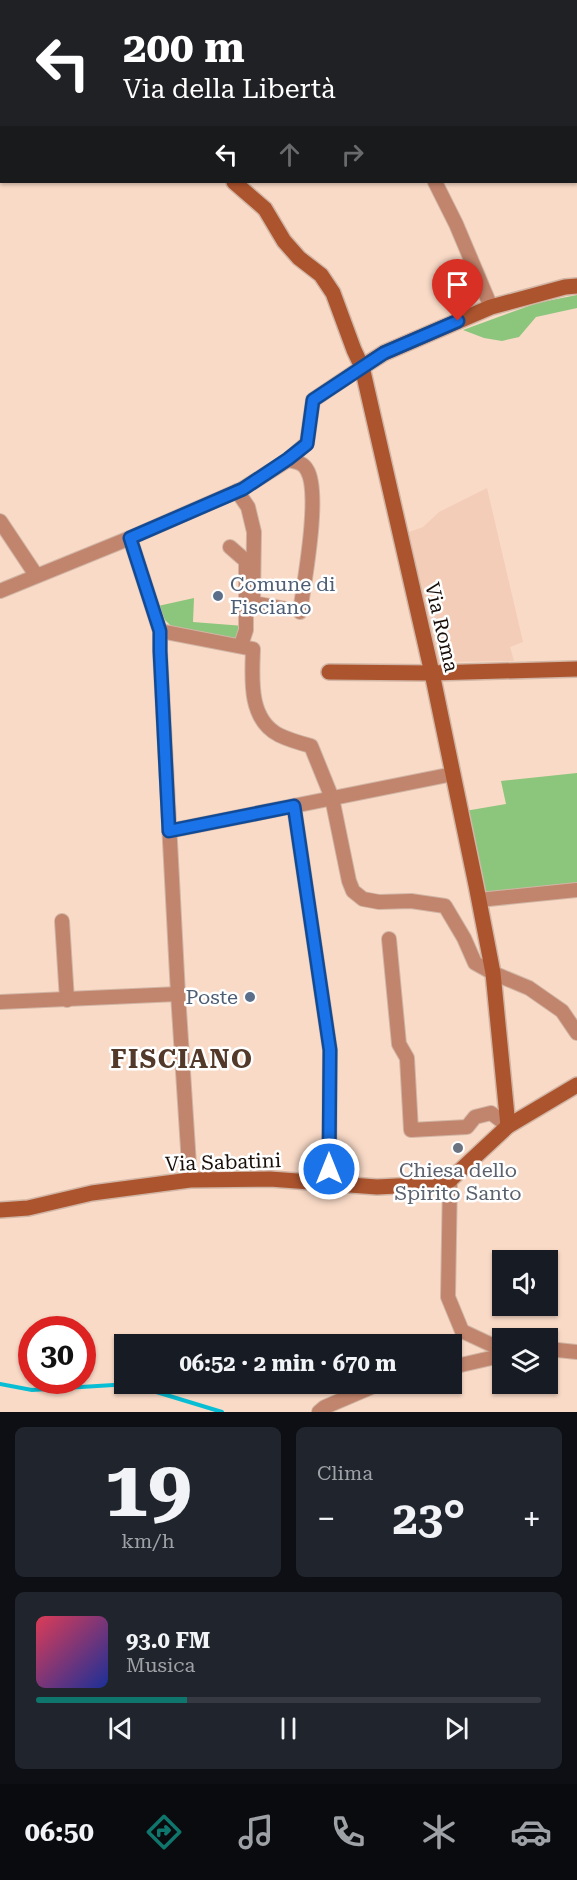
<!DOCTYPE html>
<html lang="it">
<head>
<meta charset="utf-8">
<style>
  body { margin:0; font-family:"Roboto Serif",serif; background:#20242c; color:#f1f3f6; height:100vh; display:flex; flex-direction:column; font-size:22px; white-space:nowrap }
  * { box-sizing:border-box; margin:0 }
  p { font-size:20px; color:#9ea1a6 }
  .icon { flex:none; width:33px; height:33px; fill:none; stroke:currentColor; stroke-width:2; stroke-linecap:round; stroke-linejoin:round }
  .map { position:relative; height:1412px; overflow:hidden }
  .details { display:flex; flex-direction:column; gap:15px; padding:15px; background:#0d0f14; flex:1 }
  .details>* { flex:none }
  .guide { position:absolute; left:0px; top:0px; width:578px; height:183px; box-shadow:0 2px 4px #0004; background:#202124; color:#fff; overflow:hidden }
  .buttons { position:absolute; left:492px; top:1250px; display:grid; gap:12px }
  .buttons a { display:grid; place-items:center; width:66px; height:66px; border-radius:0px; background:#171b24; box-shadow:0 2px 4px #0004; font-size:30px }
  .speed { position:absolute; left:18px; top:1316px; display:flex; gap:12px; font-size:30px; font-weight:700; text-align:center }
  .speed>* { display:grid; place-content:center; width:78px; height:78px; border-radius:50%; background:#171b24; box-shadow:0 2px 4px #0004; line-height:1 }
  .speed .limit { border:9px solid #d22; background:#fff; color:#111 }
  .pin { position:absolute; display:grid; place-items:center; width:51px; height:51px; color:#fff; margin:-62px -26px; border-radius:50% 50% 50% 0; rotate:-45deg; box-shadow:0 0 6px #0007 }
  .pin .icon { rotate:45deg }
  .me { position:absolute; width:66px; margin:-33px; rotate:0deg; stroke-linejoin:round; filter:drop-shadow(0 0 4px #0008) }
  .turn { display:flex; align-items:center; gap:21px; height:126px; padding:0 24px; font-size:27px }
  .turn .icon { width:78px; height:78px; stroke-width:2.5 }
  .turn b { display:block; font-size:42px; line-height:51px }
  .lanes { display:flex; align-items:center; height:57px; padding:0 24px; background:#0003; justify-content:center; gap:30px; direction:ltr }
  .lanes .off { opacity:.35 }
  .big { font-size:45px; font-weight:700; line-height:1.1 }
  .details .tile { flex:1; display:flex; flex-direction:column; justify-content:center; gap:9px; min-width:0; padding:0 21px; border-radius:9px; background:#20242c }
  .details .dial { align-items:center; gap:0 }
  .dial b { font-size:78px; line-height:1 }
  .song { display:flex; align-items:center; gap:18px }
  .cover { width:72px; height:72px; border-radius:9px; background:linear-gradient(135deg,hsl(350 70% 55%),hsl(230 70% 35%)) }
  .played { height:6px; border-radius:3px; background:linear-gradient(90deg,#0f766e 30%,#363941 30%) }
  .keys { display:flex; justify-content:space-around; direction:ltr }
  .heat { display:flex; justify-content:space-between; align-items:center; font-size:33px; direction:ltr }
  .details .tiles { flex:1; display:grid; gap:15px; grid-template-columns:1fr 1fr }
  .tile:last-child { grid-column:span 2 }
  .trip { position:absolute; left:114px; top:1334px; width:348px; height:60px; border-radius:0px; background:#171b24; box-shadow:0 2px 4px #0004; font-weight:700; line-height:60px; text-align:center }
  .tabs { display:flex; height:96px; justify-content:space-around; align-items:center; background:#090b0e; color:#9ea1a6 }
  .tabs .icon { width:42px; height:42px }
  .tabs .selected { color:#0f766e }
  .tabs b { font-size:27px; color:#f1f3f6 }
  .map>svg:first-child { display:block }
</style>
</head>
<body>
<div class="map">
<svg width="577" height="1412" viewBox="0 0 577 1412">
  <rect width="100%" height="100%" fill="#f9dac7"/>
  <!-- built -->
  <polygon fill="#f3cdb7" points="487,488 523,642 510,647 514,661 437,662 409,532 423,527 439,512"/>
  <!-- green -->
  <g fill="#8cc57c">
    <polygon points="577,295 577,308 536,317 519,337 502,341 484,338 463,330 537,303"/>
    <polygon points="194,598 193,622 244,626 240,640 173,628 165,620 158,606"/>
    <polygon points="577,773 577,894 484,904 465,811 506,804 501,781"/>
  </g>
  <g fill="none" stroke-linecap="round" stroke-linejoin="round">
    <!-- stream -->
    <polyline stroke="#08bed4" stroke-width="4" points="0,1384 32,1390 130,1384 222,1412"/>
    <!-- street casing -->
    <g stroke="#d1b5a5" stroke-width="16">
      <g id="street">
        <polyline points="64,0 65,2"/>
        <polyline points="118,0 119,2"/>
        <polyline points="164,0 164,2"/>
        <polyline points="35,2 35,0"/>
        <polyline points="435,182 456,224 491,307"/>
        <path d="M288,460c7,2 15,2 19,10 14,23 -3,113 -7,142"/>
        <polyline points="237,491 248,507 254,532 253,603 286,609"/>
        <polyline points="0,521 36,575"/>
        <polyline points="130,538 160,631 160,651 178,994 190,1180"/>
        <polyline points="230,547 246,561 246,630 241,645"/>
        <polyline points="0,591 130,538 242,489 288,460 307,443 313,400 362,367"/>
        <path d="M160,631l93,18c-1,29 -5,70 26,86 10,5 21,8 32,11l21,52 17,83 4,10 10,8 16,3 32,-1 34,5 19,32 11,25 18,10 36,15 33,23 15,22"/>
        <polyline points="294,806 330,1050 329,1184"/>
        <polyline points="169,831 453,774"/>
        <polyline points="479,900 577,890"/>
        <polyline points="62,921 67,1000"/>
        <polyline points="389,939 399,1044 407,1058 411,1130 467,1127 475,1117 491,1113 508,1126"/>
        <polyline points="0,1002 178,994"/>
        <polyline points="450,1180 448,1297 462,1331 494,1346 502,1346"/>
        <polyline points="548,1349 577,1352"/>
        <polyline points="452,1367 500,1356 502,1353"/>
        <polyline points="319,1412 325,1407 381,1383"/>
      </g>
    </g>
    <!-- secondary casing -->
    <g stroke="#d1b5a5" stroke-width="18">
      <g id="secondary">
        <polyline points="348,2 349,0"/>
        <polyline points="234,182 265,209 284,241 299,258 321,275 333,293 354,350 362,367 432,673 476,885 493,973 508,1126"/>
        <polyline points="362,367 384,353 491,307 565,287 577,286"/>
        <polyline points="329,672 432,673 577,669"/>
        <polyline points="0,1210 28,1208 92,1193 190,1180 270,1179 377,1187 417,1185 450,1180 508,1126 577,1085"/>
      </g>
    </g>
    <!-- street -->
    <use href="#street" stroke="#c1846c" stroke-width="14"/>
    <!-- secondary -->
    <use href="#secondary" stroke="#ac542e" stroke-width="15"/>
  </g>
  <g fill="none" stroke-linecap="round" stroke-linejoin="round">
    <!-- route casing -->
    <g stroke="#114b97" stroke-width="15">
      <polyline id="route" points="329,1169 330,1050 294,806 169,831 160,651 160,631 130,538 243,489 288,459 307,444 313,400 384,353 458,321"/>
    </g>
    <!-- route -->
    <use href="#route" stroke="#1a73e8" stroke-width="10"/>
  </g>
  <!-- markers -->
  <g fill="#5c6f8a" stroke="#fff" stroke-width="2">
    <circle cx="218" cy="596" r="6"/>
    <circle cx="250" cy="997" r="6"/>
  </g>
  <circle fill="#6b7280" stroke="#fff" stroke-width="2" cx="458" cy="1148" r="6"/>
  <g text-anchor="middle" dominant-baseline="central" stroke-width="5" stroke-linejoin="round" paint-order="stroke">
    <!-- service labels -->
    <g font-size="20" fill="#4e5e75" stroke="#fff" text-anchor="start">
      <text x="230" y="584">Comune di<tspan x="230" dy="23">Fisciano</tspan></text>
      <text x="238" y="997" text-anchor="end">Poste</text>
    </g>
    <!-- street labels -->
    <g font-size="20" fill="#190f08" stroke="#fff">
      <text transform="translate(442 627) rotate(77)">Via Roma</text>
      <text transform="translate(223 1162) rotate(-2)">Via Sabatini</text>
    </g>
    <!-- worship labels -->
    <g font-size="20" fill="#5b616d" stroke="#fff">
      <text x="458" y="1170">Chiesa dello<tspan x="458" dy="23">Spirito Santo</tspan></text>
    </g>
    <!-- district labels -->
    <g font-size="26" font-weight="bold" letter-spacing="1.5" fill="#52392a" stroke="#fff">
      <text x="182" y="1059">FISCIANO</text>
    </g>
  </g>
</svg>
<div class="buttons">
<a><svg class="icon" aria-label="sound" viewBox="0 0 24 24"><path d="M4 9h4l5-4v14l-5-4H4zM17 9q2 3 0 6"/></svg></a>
<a><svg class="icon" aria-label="layers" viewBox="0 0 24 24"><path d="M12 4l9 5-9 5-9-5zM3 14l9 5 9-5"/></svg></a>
</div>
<div class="speed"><div class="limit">30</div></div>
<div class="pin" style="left:458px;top:321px;background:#d93025"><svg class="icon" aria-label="arrive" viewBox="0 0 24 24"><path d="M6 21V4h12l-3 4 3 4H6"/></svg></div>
<svg class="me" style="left:329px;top:1169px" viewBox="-20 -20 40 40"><circle r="17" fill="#1a73e8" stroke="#fff" stroke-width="3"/><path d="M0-11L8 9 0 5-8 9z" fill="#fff"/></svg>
<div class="trip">06:52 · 2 min · 670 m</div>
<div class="guide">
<div class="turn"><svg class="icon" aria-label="left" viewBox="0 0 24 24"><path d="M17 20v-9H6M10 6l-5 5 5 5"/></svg><div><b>200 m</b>Via della Libertà</div></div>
<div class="lanes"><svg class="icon" aria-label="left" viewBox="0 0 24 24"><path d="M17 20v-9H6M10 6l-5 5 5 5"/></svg><svg class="icon off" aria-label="ahead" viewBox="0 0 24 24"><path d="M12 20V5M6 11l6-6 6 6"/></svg><svg class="icon off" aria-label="right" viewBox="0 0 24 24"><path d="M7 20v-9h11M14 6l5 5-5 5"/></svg></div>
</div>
</div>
<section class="details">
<div class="tiles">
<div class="tile dial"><b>19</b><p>km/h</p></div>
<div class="tile"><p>Clima</p>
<div class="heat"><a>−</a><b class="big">23°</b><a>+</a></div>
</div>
<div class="tile">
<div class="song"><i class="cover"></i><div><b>93.0 FM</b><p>Musica</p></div></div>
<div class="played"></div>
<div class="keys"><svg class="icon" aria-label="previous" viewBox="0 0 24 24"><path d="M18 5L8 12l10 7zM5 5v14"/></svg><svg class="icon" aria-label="pause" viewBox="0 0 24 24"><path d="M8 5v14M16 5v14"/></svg><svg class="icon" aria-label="next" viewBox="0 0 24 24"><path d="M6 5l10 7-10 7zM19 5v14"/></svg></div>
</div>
</div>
</section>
<nav class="tabs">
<b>06:50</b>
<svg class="icon selected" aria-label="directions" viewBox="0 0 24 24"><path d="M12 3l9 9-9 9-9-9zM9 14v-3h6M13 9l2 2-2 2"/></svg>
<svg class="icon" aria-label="music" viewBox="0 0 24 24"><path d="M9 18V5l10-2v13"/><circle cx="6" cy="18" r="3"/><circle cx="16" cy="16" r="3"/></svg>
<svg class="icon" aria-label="phone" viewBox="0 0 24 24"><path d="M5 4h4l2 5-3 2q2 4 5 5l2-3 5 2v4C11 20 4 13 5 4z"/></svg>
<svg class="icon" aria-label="climate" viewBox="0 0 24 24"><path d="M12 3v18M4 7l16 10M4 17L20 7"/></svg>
<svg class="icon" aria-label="car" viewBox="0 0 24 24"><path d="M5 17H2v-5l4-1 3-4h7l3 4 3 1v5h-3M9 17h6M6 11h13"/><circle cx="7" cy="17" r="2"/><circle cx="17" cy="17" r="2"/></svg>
</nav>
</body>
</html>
